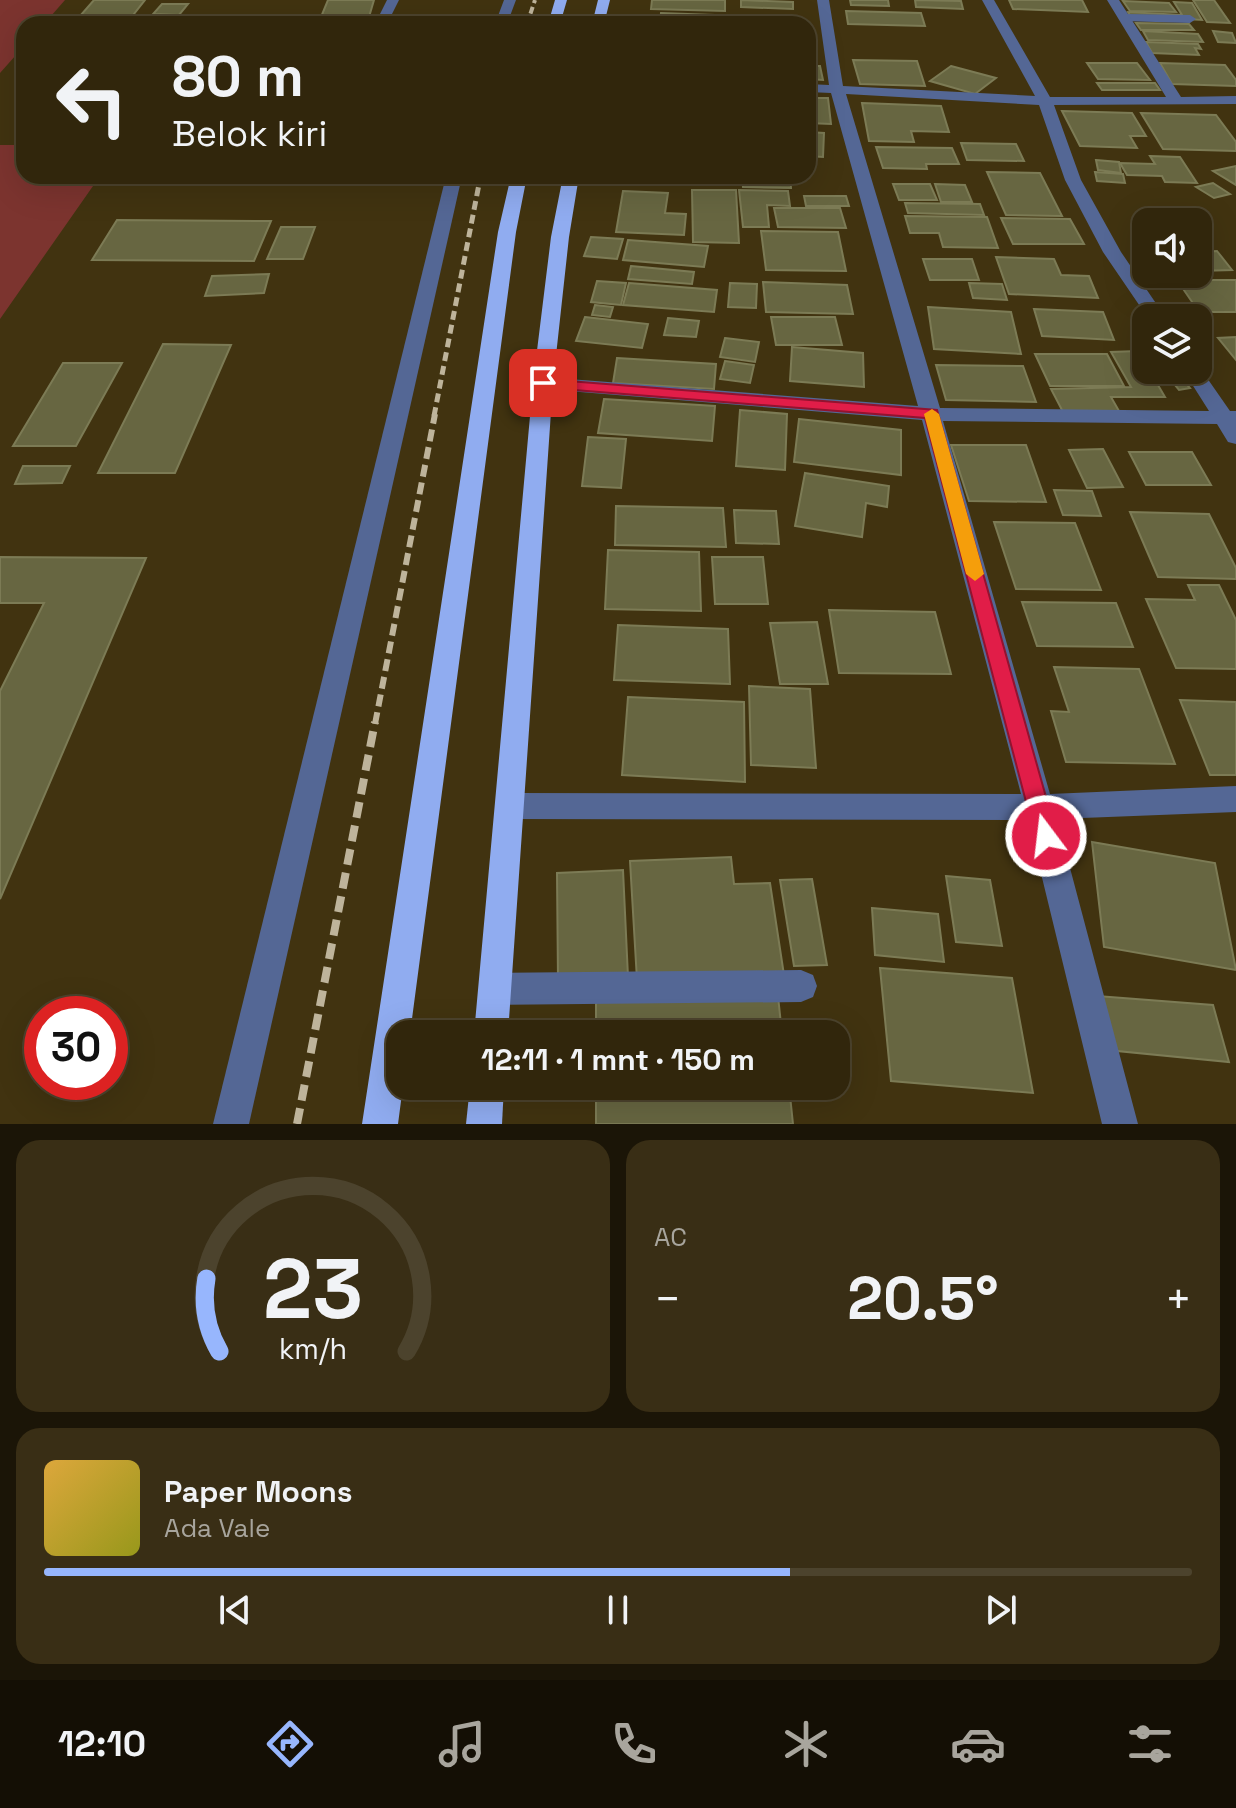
<!DOCTYPE html>
<html lang="id">
<head>
<meta charset="utf-8">
<style>
  body { margin:0; font-family:"Space Grotesk",sans-serif; background:#392e15; color:#f1f3f6; height:100vh; display:flex; flex-direction:column; font-size:30px; white-space:nowrap }
  * { box-sizing:border-box; margin:0 }
  p { font-size:26px; color:#a8a59d }
  .icon { flex:none; width:44px; height:44px; fill:none; stroke:currentColor; stroke-width:2; stroke-linecap:round; stroke-linejoin:round }
  .map { position:relative; height:1124px; overflow:hidden }
  .details { display:flex; flex-direction:column; gap:16px; padding:16px; background:#1b1507; flex:1 }
  .details>* { flex:none }
  .banner { position:absolute; left:16px; top:16px; width:800px; height:168px; border-radius:24px; box-shadow:0 8px 32px #0002,0 0 0 2px #4c432d; background:#31260c; color:#f1f3f6; overflow:hidden }
  .fabs { position:absolute; left:1132px; top:208px; display:grid; gap:16px }
  .fabs a { display:grid; place-items:center; width:80px; height:80px; border-radius:16px; background:#31260c; box-shadow:0 8px 32px #0002,0 0 0 2px #4c432d; font-size:40px }
  .speed { position:absolute; left:24px; top:996px; display:flex; gap:16px; font-size:40px; font-weight:700; text-align:center }
  .speed>* { display:grid; place-content:center; width:104px; height:104px; border-radius:50%; background:#31260c; box-shadow:0 8px 32px #0002,0 0 0 2px #4c432d; line-height:1 }
  .speed .limit { border:12px solid #d22; background:#fff; color:#111 }
  .pin { position:absolute; display:grid; place-items:center; width:68px; height:68px; color:#fff; margin:-34px; border-radius:16px; box-shadow:0 4px 12px #0006 }
  .me { position:absolute; width:88px; margin:-44px; rotate:345deg; stroke-linejoin:round; filter:drop-shadow(0 0 6px #0008) }
  .turn { display:flex; align-items:center; gap:28px; height:168px; padding:0 24px; font-size:36px }
  .turn .icon { width:104px; height:104px; stroke-width:2.5 }
  .turn b { display:block; font-size:56px; line-height:68px }
  .big { font-size:60px; font-weight:600; line-height:1.1 }
  .details .card { flex:1; display:flex; flex-direction:column; justify-content:center; gap:12px; min-width:0; padding:0 28px; border-radius:24px; background:#392e15 }
  .details .dial { align-items:center; gap:0 }
  .dial svg { height:208px; overflow:visible; fill:none; stroke:#4c432d; stroke-width:7; stroke-linecap:round; text-anchor:middle }
  .dial text { fill:#f1f3f6; stroke:none }
  .song { display:flex; align-items:center; gap:24px }
  .cover { width:96px; height:96px; border-radius:12px; background:linear-gradient(135deg,hsl(40 70% 55%),hsl(60 70% 35%)) }
  .played { height:8px; border-radius:4px; background:linear-gradient(90deg,#97b6fd 65%,#4c432d 65%) }
  .keys { display:flex; justify-content:space-around; direction:ltr }
  .heat { display:flex; justify-content:space-between; align-items:center; font-size:44px; direction:ltr }
  .details .tiles { flex:1; display:grid; gap:16px; grid-template-columns:1fr 1fr }
  .card:last-child { grid-column:span 2 }
  .trip { position:absolute; left:386px; top:1020px; width:464px; height:80px; border-radius:24px; background:#31260c; box-shadow:0 8px 32px #0002,0 0 0 2px #4c432d; font-weight:600; line-height:80px; text-align:center }
  .tabs { display:flex; height:128px; justify-content:space-around; align-items:center; background:#140f05; color:#a8a59d }
  .tabs .icon { width:56px; height:56px }
  .tabs .current { color:#97b6fd }
  .tabs b { font-size:36px; color:#f1f3f6 }
  .map>svg:first-child { display:block }
</style>
</head>
<body>
<div class="map">
<svg width="1236" height="1124" viewBox="0 0 1236 1124">
  <rect width="100%" height="100%" fill="#413310"/>
  <!-- green -->
  <g fill="#7c342f">
    <polygon points="0,0 65,0 44,24 24,24 24,46 0,73"/>
    <polygon points="0,145 24,145 24,176 100,176 0,319"/>
  </g>
  <!-- building -->
  <g fill="#676641" stroke="#7c7b55" stroke-width="2">
    <polygon points="94,0 145,0 126,24 73,24"/>
    <polygon points="328,0 374,0 369,17 321,17"/>
    <polygon points="652,0 725,0 725,11 651,9"/>
    <polygon points="741,0 793,2 793,9 741,7"/>
    <polygon points="850,0 888,0 889,6 851,5"/>
    <polygon points="915,0 961,1 963,9 916,7"/>
    <polygon points="1009,0 1082,0 1088,12 1013,9"/>
    <polygon points="1193,0 1214,0 1230,23 1207,22"/>
    <polygon points="1123,1 1169,3 1176,12 1130,11"/>
    <polygon points="1174,2 1192,3 1202,20 1130,16 1128,12 1182,15"/>
    <polygon points="162,4 188,4 179,15 153,14"/>
    <polygon points="846,11 921,13 925,26 848,24"/>
    <polygon points="661,13 714,15 714,22 736,24 660,23"/>
    <polygon points="1136,23 1189,24 1194,30 1141,30"/>
    <polygon points="1143,31 1198,34 1203,42 1148,40"/>
    <polygon points="1213,31 1232,33 1236,43 1218,42"/>
    <polygon points="1146,42 1198,44 1201,49 1195,48 1199,55 1152,53"/>
    <polygon points="853,60 917,61 925,86 860,84"/>
    <polygon points="1087,63 1137,63 1150,80 1098,79"/>
    <polygon points="1160,63 1225,65 1236,80 1236,86 1172,84"/>
    <polygon points="808,66 820,66 823,80 808,79"/>
    <polygon points="951,66 996,78 975,94 930,81"/>
    <polygon points="1097,83 1155,83 1160,90 1102,90"/>
    <polygon points="808,98 828,98 831,124 808,123"/>
    <polygon points="862,103 941,106 949,132 911,131 914,142 869,141"/>
    <polygon points="1062,111 1132,113 1146,136 1130,136 1137,148 1080,146"/>
    <polygon points="1141,113 1216,115 1236,142 1236,151 1163,149"/>
    <polygon points="808,132 824,133 823,157 808,156"/>
    <polygon points="961,143 1016,144 1024,161 967,160"/>
    <polygon points="876,147 952,148 959,164 926,164 927,169 883,168"/>
    <polygon points="1150,156 1180,157 1197,183 1165,182 1162,176 1127,175 1120,163 1155,164"/>
    <polygon points="1096,160 1119,162 1121,173 1098,170"/>
    <polygon points="1236,166 1236,185 1213,171"/>
    <polygon points="987,172 1040,173 1062,216 1006,215"/>
    <polygon points="1095,172 1123,174 1125,183 1097,181"/>
    <polygon points="742,176 790,176 791,188 743,187"/>
    <polygon points="1213,183 1230,194 1214,198 1196,187"/>
    <polygon points="893,184 930,184 937,200 899,200"/>
    <polygon points="935,184 965,185 972,202 941,202"/>
    <polygon points="692,190 736,190 739,243 693,242"/>
    <polygon points="739,190 788,191 790,206 767,205 769,227 743,227"/>
    <polygon points="623,191 668,193 665,213 686,214 684,235 616,232"/>
    <polygon points="804,196 846,196 849,206 806,206"/>
    <polygon points="905,203 980,204 984,215 908,213"/>
    <polygon points="774,208 840,208 846,228 778,227"/>
    <polygon points="905,216 987,217 998,248 943,247 939,233 910,233"/>
    <polygon points="1001,218 1070,219 1084,244 1013,244"/>
    <polygon points="117,220 271,221 254,261 92,260"/>
    <polygon points="281,227 315,227 303,259 267,259"/>
    <polygon points="761,231 838,232 846,271 766,270"/>
    <polygon points="591,237 623,239 617,259 584,256"/>
    <polygon points="628,240 708,246 704,267 623,260"/>
    <polygon points="1217,251 1232,270 1198,271 1198,252"/>
    <polygon points="996,257 1054,259 1061,275 1089,276 1098,298 1009,294"/>
    <polygon points="923,259 972,259 979,280 930,280"/>
    <polygon points="631,266 694,272 692,284 628,279"/>
    <polygon points="269,274 264,293 205,296 212,276"/>
    <polygon points="1177,280 1236,280 1236,312 1199,312"/>
    <polygon points="597,281 626,283 621,305 591,302"/>
    <polygon points="763,282 847,285 853,314 766,312"/>
    <polygon points="629,283 717,290 714,312 623,305"/>
    <polygon points="730,283 757,284 756,308 728,307"/>
    <polygon points="969,283 1002,284 1007,300 973,298"/>
    <polygon points="595,305 613,307 610,317 592,315"/>
    <polygon points="928,307 1011,312 1021,354 934,349"/>
    <polygon points="1034,309 1103,312 1114,340 1042,336"/>
    <polygon points="585,317 648,324 642,348 576,341"/>
    <polygon points="771,317 835,317 842,345 776,345"/>
    <polygon points="668,318 699,321 696,337 664,335"/>
    <polygon points="1236,337 1236,360 1218,338"/>
    <polygon points="725,338 759,342 755,362 720,357"/>
    <polygon points="163,344 231,345 175,473 98,473"/>
    <polygon points="792,347 863,353 864,387 790,381"/>
    <polygon points="1138,351 1165,397 1111,397 1119,411 1063,412 1051,389 1131,387 1111,352"/>
    <polygon points="1035,354 1107,354 1124,386 1050,386"/>
    <polygon points="617,358 716,364 714,389 613,383"/>
    <polygon points="725,361 754,365 750,383 720,379"/>
    <polygon points="63,363 122,363 76,446 13,446"/>
    <polygon points="936,365 1023,366 1036,402 946,400"/>
    <polygon points="1177,373 1190,388 1179,390 1166,374"/>
    <polygon points="604,399 715,406 712,441 598,433"/>
    <polygon points="740,410 787,414 785,470 736,466"/>
    <polygon points="799,419 901,430 901,475 794,462"/>
    <polygon points="588,437 626,439 621,488 582,486"/>
    <polygon points="951,445 1026,445 1046,502 969,501"/>
    <polygon points="1103,449 1123,487 1087,488 1069,450"/>
    <polygon points="1129,452 1192,452 1211,485 1146,485"/>
    <polygon points="23,466 70,466 62,483 15,484"/>
    <polygon points="805,473 889,486 887,507 866,503 862,537 795,526"/>
    <polygon points="1054,490 1092,491 1101,516 1063,515"/>
    <polygon points="616,506 723,508 726,547 615,545"/>
    <polygon points="734,510 776,511 779,544 736,543"/>
    <polygon points="1130,512 1209,514 1236,568 1236,579 1158,577"/>
    <polygon points="994,522 1075,523 1101,590 1016,589"/>
    <polygon points="608,550 699,552 701,611 605,609"/>
    <polygon points="0,557 146,558 0,899 0,691 44,603 0,603"/>
    <polygon points="712,557 763,557 768,604 715,604"/>
    <polygon points="1188,585 1219,585 1236,620 1236,669 1176,668 1146,599 1195,600"/>
    <polygon points="1022,602 1116,603 1133,647 1037,646"/>
    <polygon points="829,610 935,612 951,674 839,673"/>
    <polygon points="817,622 828,684 780,684 770,623"/>
    <polygon points="618,625 728,629 730,684 614,680"/>
    <polygon points="1054,667 1139,669 1175,764 1066,762 1051,711 1069,712"/>
    <polygon points="749,686 810,689 816,768 751,765"/>
    <polygon points="628,697 744,702 745,782 622,775"/>
    <polygon points="1180,700 1236,702 1236,775 1210,775"/>
    <polygon points="1092,842 1215,863 1236,970 1104,947"/>
    <polygon points="731,857 734,884 770,883 784,975 637,980 630,861"/>
    <polygon points="623,870 628,977 558,980 557,873"/>
    <polygon points="946,876 990,880 1002,946 956,942"/>
    <polygon points="812,879 827,965 794,966 780,880"/>
    <polygon points="872,908 938,914 944,962 875,955"/>
    <polygon points="880,968 1012,978 1033,1093 891,1081"/>
    <polygon points="778,996 782,1034 596,1034 596,998"/>
    <polygon points="1097,996 1213,1005 1229,1062 1107,1050"/>
    <polygon points="596,1086 789,1086 793,1124 596,1124"/>
  </g>
  <g fill="none" stroke-linecap="round" stroke-linejoin="round">
    <!-- lane -->
    <g fill="#546795" fill-rule="evenodd">
      <polygon points="387,0 399,0 387,24 375,24"/>
      <polygon points="144,14 154,17 148,24 134,24"/>
      <polygon points="1125,14 1190,15 1196,19 1190,23 1121,21 1121,15"/>
      <polygon points="801,970 813,975 817,986 813,997 801,1002 495,1005 483,1000 479,989 483,978 495,973"/>
    </g>
    <!-- street -->
    <g fill="#546795" fill-rule="evenodd">
      <polygon points="504,0 516,0 507,24 495,24"/>
      <polygon points="817,0 829,0 843,86 1035,96 982,0 994,0 1050,97 1166,97 1107,0 1119,0 1181,97 1236,96 1236,104 1054,105 1081,180 1121,252 1166,318 1148,318 1103,252 1065,180 1039,105 846,94 940,408 1209,411 1183,370 1198,370 1198,365 1230,411 1236,411 1236,444 1228,442 1217,424 943,421 1050,794 1236,786 1236,812 1057,819 1138,1124 1102,1124 1028,820 511,819 501,815 496,806 501,797 511,793 1021,794 922,420 543,389 533,383 543,377 918,406 831,93 808,92 808,84 829,85"/>
      <polygon points="446,176 462,176 249,1124 213,1124"/>
    </g>
    <!-- highway -->
    <g fill="#90acf0" fill-rule="evenodd">
      <polygon points="555,0 567,0 560,24 548,24"/>
      <polygon points="598,0 610,0 604,24 592,24"/>
      <polygon points="511,176 527,176 516,232 410,1034 400,1034 400,1086 403,1086 398,1124 362,1124 498,232"/>
      <polygon points="563,176 579,176 569,237 553,383 508,1034 474,1034 533,383 551,237"/>
      <polygon points="470,1086 504,1086 502,1124 466,1124"/>
    </g>
    <!-- rail-far3 -->
    <g stroke="#beb49b" stroke-width="4" stroke-dasharray="7 4" stroke-linecap="butt">
      <polyline points="527,24 535,0"/>
      <polyline points="480,181 481,176"/>
    </g>
    <!-- rail-far2 -->
    <polyline stroke="#beb49b" stroke-width="5" stroke-dasharray="9 5" stroke-linecap="butt" points="434,416 480,179"/>
    <!-- rail-far1 -->
    <polyline stroke="#beb49b" stroke-width="6" stroke-dasharray="12 6" stroke-linecap="butt" points="375,724 435,414"/>
    <!-- rail -->
    <polyline stroke="#beb49b" stroke-width="8" stroke-dasharray="16 8" stroke-linecap="butt" points="297,1124 375,722"/>
  </g>
  <!-- route -->
  <polygon fill="#e11d48" stroke="#92132f" stroke-width="2" points="543,379 937,410 1057,836 1054,843 1046,846 1038,843 1035,836 925,418 537,387 535,383"/>
  <!-- slow -->
  <polygon fill="#f59e0b" points="932,409 939,414 984,574 975,581 966,574 924,414"/>
</svg>
<div class="fabs">
<a><svg class="icon" aria-label="sound" viewBox="0 0 24 24"><path d="M4 9h4l5-4v14l-5-4H4zM17 9q2 3 0 6"/></svg></a>
<a><svg class="icon" aria-label="layers" viewBox="0 0 24 24"><path d="M12 4l9 5-9 5-9-5zM3 14l9 5 9-5"/></svg></a>
</div>
<div class="speed"><div class="limit">30</div></div>
<div class="pin" style="left:543px;top:383px;background:#d93025"><svg class="icon" aria-label="arrive" viewBox="0 0 24 24"><path d="M6 21V4h12l-3 4 3 4H6"/></svg></div>
<svg class="me" style="left:1046px;top:836px" viewBox="-20 -20 40 40"><circle r="17" fill="#e11d48" stroke="#fff" stroke-width="3"/><path d="M0-11L8 9 0 5-8 9z" fill="#fff"/></svg>
<div class="trip">12:11 · 1 mnt · 150 m</div>
<div class="banner">
<div class="turn"><svg class="icon" aria-label="left" viewBox="0 0 24 24"><path d="M17 20v-9H6M10 6l-5 5 5 5"/></svg><div><b>80 m</b>Belok kiri</div></div>
</div>
</div>
<section class="details">
<div class="tiles">
<div class="card dial"><svg viewBox="0 0 100 80">
<path d="M14 69A42 42 0 1 1 86 69"/>
<path d="M14 69A42 42 0 0 1 9 41" stroke="#97b6fd"/>
<text x="50" y="56" font-size="32" font-weight="700">23</text>
<text x="50" y="72" font-size="11">km/h</text>
</svg></div>
<div class="card"><p>AC</p>
<div class="heat"><a>−</a><b class="big">20.5°</b><a>+</a></div>
</div>
<div class="card">
<div class="song"><i class="cover"></i><div><b>Paper Moons</b><p>Ada Vale</p></div></div>
<div class="played"></div>
<div class="keys"><svg class="icon" aria-label="previous" viewBox="0 0 24 24"><path d="M18 5L8 12l10 7zM5 5v14"/></svg><svg class="icon" aria-label="pause" viewBox="0 0 24 24"><path d="M8 5v14M16 5v14"/></svg><svg class="icon" aria-label="next" viewBox="0 0 24 24"><path d="M6 5l10 7-10 7zM19 5v14"/></svg></div>
</div>
</div>
</section>
<nav class="tabs">
<b>12:10</b>
<svg class="icon current" aria-label="directions" viewBox="0 0 24 24"><path d="M12 3l9 9-9 9-9-9zM9 14v-3h6M13 9l2 2-2 2"/></svg>
<svg class="icon" aria-label="music" viewBox="0 0 24 24"><path d="M9 18V5l10-2v13"/><circle cx="6" cy="18" r="3"/><circle cx="16" cy="16" r="3"/></svg>
<svg class="icon" aria-label="phone" viewBox="0 0 24 24"><path d="M5 4h4l2 5-3 2q2 4 5 5l2-3 5 2v4C11 20 4 13 5 4z"/></svg>
<svg class="icon" aria-label="climate" viewBox="0 0 24 24"><path d="M12 3v18M4 7l16 10M4 17L20 7"/></svg>
<svg class="icon" aria-label="car" viewBox="0 0 24 24"><path d="M5 17H2v-5l4-1 3-4h7l3 4 3 1v5h-3M9 17h6M6 11h13"/><circle cx="7" cy="17" r="2"/><circle cx="17" cy="17" r="2"/></svg>
<svg class="icon" aria-label="filters" viewBox="0 0 24 24"><path d="M4 7h16M4 17h16"/><circle cx="9" cy="7" r="2"/><circle cx="15" cy="17" r="2"/></svg>
</nav>
</body>
</html>
